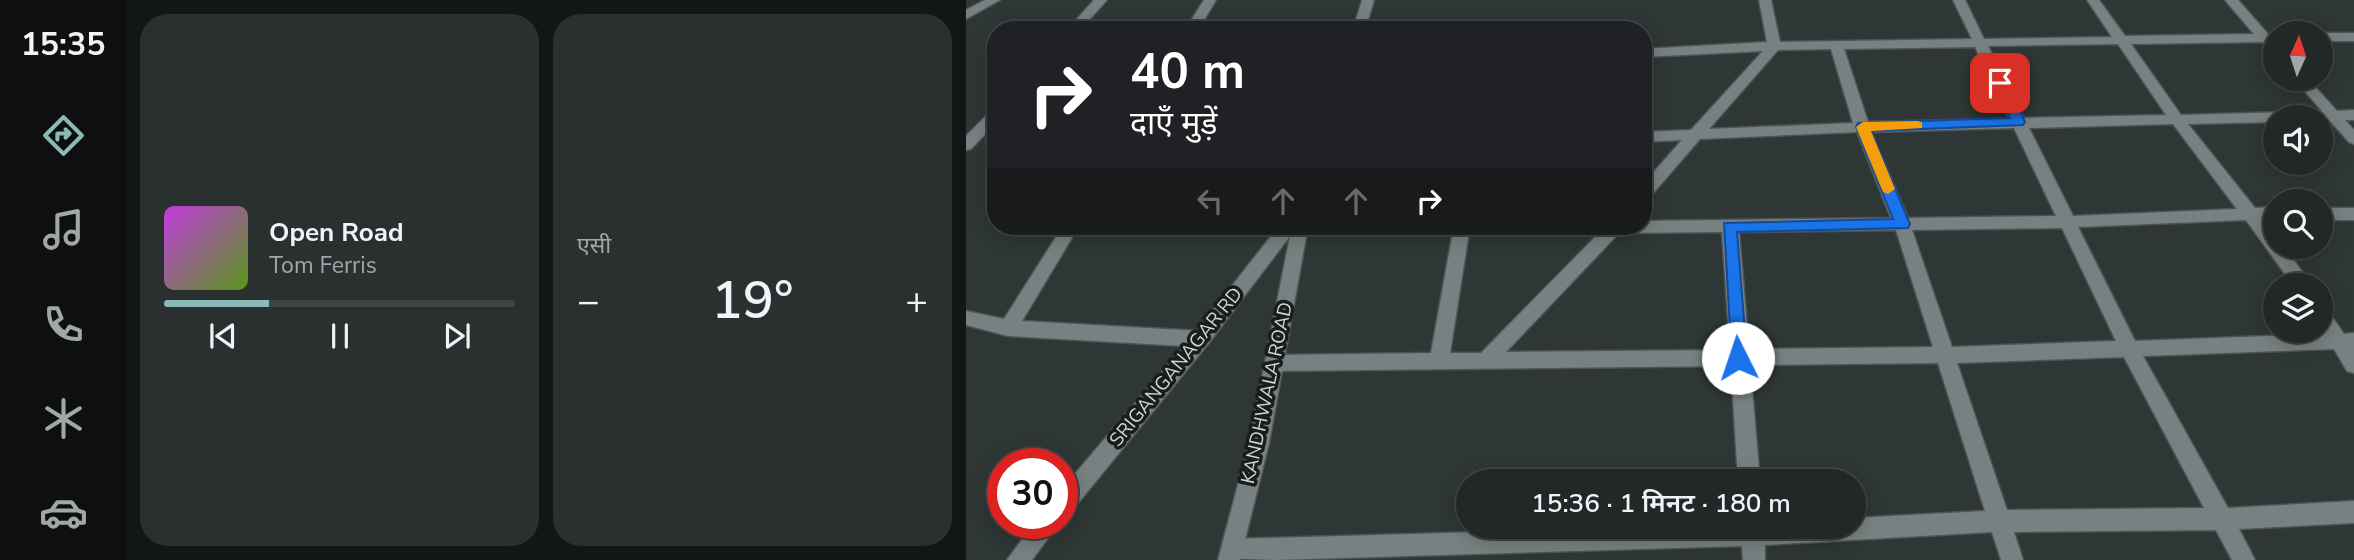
<!DOCTYPE html>
<html lang="hi">
<head>
<meta charset="utf-8">
<style>
  body { margin:0; font-family:"Nunito Sans","Noto Sans Devanagari",sans-serif; background:#2a3030; color:#f1f3f6; height:100vh; display:flex; flex-direction:column; font-size:26px; white-space:nowrap }
  * { box-sizing:border-box; margin:0 }
  p { font-size:23px; color:#a2a6a8 }
  .icon { flex:none; width:38px; height:38px; fill:none; stroke:currentColor; stroke-width:2; stroke-linecap:round; stroke-linejoin:round }
  .map { position:relative; flex:1; overflow:hidden }
  .panel { display:flex; flex-direction:column; gap:14px; padding:14px; background:#131616; width:840px }
  .panel>* { flex:none }
  .hud { position:absolute; left:21px; top:21px; width:665px; height:214px; border-radius:28px; box-shadow:0 4px 18px #0003,0 0 0 2px #3f4445; background:#202124; color:#fff; overflow:hidden }
  .needle { width:46px; rotate:3deg }
  .controls { position:absolute; left:1297px; top:21px; display:grid; gap:14px }
  .controls a { display:grid; place-items:center; width:70px; height:70px; border-radius:50%; background:#222828; box-shadow:0 4px 18px #0003,0 0 0 2px #3f4445; font-size:35px }
  .speed { position:absolute; left:21px; top:448px; display:flex; gap:14px; font-size:35px; font-weight:700; text-align:center }
  .speed>* { display:grid; place-content:center; width:91px; height:91px; border-radius:50%; background:#222828; box-shadow:0 4px 18px #0003,0 0 0 2px #3f4445; line-height:1 }
  .speed .limit { border:10px solid #d22; background:#fff; color:#111 }
  .pin { position:absolute; display:grid; place-items:center; width:60px; height:60px; color:#fff; margin:-30px; border-radius:14px; box-shadow:0 4px 10px #0006 }
  .me { position:absolute; width:77px; margin:-38px; rotate:356deg; stroke-linejoin:round; filter:drop-shadow(0 0 5px #0008) }
  .turn { display:flex; align-items:center; gap:24px; height:147px; padding:0 28px; font-size:32px }
  .turn .icon { width:91px; height:91px; stroke-width:2.5 }
  .turn b { display:block; font-size:49px; line-height:60px }
  .lanes { display:flex; align-items:center; height:66px; padding:0 28px; background:#0003; justify-content:center; gap:35px; direction:ltr }
  .lanes .off { opacity:.35 }
  .big { font-size:52px; font-weight:600; line-height:1.1 }
  .panel .widget { flex:1; display:flex; flex-direction:column; justify-content:center; gap:10px; min-width:0; padding:0 24px; border-radius:28px; background:#2a3030 }
  .song { display:flex; align-items:center; gap:21px }
  .cover { width:84px; height:84px; border-radius:10px; background:linear-gradient(135deg,hsl(290 70% 55%),hsl(90 70% 35%)) }
  .played { height:7px; border-radius:4px; background:linear-gradient(90deg,#8bbbb9 30%,#3f4445 30%) }
  .keys { display:flex; justify-content:space-around; direction:ltr }
  .heat { display:flex; justify-content:space-between; align-items:center; font-size:38px; direction:ltr }
  .panel .tiles { flex:1; display:grid; gap:14px; grid-template-columns:repeat(2,1fr) }
  .trip { position:absolute; left:490px; top:469px; width:410px; height:70px; border-radius:35px; background:#222828; box-shadow:0 4px 18px #0003,0 0 0 2px #3f4445; font-weight:600; line-height:70px; text-align:center }
  main { display:flex; flex:1; min-height:0 }
  .tab-bar { display:flex; flex-direction:column; width:126px; justify-content:space-around; align-items:center; background:#0e1010; color:#a2a6a8 }
  .tab-bar .icon { width:49px; height:49px }
  .tab-bar .current { color:#8bbbb9 }
  .tab-bar b { font-size:32px; color:#f1f3f6 }
  .map>svg:first-child { display:block }
</style>
</head>
<body>
<main>
<nav class="tab-bar">
<b>15:35</b>
<svg class="icon current" aria-label="directions" viewBox="0 0 24 24"><path d="M12 3l9 9-9 9-9-9zM9 14v-3h6M13 9l2 2-2 2"/></svg>
<svg class="icon" aria-label="music" viewBox="0 0 24 24"><path d="M9 18V5l10-2v13"/><circle cx="6" cy="18" r="3"/><circle cx="16" cy="16" r="3"/></svg>
<svg class="icon" aria-label="phone" viewBox="0 0 24 24"><path d="M5 4h4l2 5-3 2q2 4 5 5l2-3 5 2v4C11 20 4 13 5 4z"/></svg>
<svg class="icon" aria-label="climate" viewBox="0 0 24 24"><path d="M12 3v18M4 7l16 10M4 17L20 7"/></svg>
<svg class="icon" aria-label="car" viewBox="0 0 24 24"><path d="M5 17H2v-5l4-1 3-4h7l3 4 3 1v5h-3M9 17h6M6 11h13"/><circle cx="7" cy="17" r="2"/><circle cx="17" cy="17" r="2"/></svg>
</nav>
<section class="panel">
<div class="tiles">
<div class="widget">
<div class="song"><i class="cover"></i><div><b>Open Road</b><p>Tom Ferris</p></div></div>
<div class="played"></div>
<div class="keys"><svg class="icon" aria-label="previous" viewBox="0 0 24 24"><path d="M18 5L8 12l10 7zM5 5v14"/></svg><svg class="icon" aria-label="pause" viewBox="0 0 24 24"><path d="M8 5v14M16 5v14"/></svg><svg class="icon" aria-label="next" viewBox="0 0 24 24"><path d="M6 5l10 7-10 7zM19 5v14"/></svg></div>
</div>
<div class="widget"><p>एसी</p>
<div class="heat"><a>−</a><b class="big">19°</b><a>+</a></div>
</div>
</div>
</section>
<div class="map">
<svg width="1388" height="560" viewBox="0 0 1388 560">
  <rect width="100%" height="100%" fill="#2e3636"/>
  <g fill="none" stroke-linecap="round" stroke-linejoin="round">
    <!-- street casing -->
    <g stroke="#4e5454" stroke-width="3">
      <g id="street">
        <polygon points="19,0 34,0 0,19 0,10"/>
        <polygon points="128,0 141,0 114,30 101,30"/>
        <polygon points="238,0 250,0 232,30 219,30"/>
        <path d="M793,0h12l9,42 192,-3 -19,-39h12l19,39 128,-2 -25,-37h12l26,36 129,-2 -29,-34h13l30,34h7l-2,11 -12,-3 -130,2 50,71 141,-4 -28,-32h14l29,32 17,-1v10h-9l9,10v14l-5,-2 -20,-22h-9v-3h-45v5l-87,2 67,84 20,-1v12h-11l11,15v13h10l26,38h-18l-47,-65 -168,7 57,114 189,-7 -4,-5v-23l6,2 18,26 10,-1v40l-7,-2 -13,-22 -191,7 85,152 126,-7v22l-115,6 16,31h-23l-16,-30 -202,2 9,28h-22l-9,-28 -227,13v15h-22l-1,-14 -467,14 -51,-2 -3,-8 3,-8 8,-3 424,-12h197v-9l132,-7 -47,-148 -188,2 10,116h-22l-7,-115 -456,5 -7,-2 -3,-6 3,-6 7,-2 156,-2 23,-127h16l-20,127h31l125,-127h37v-5l248,-3 -34,-86 -157,7 -51,59 -6,2v-16l39,-44 -39,2v-10l48,-2 72,-79 -120,6v-8l124,-7zM1152,44l48,71 -142,3 -36,-72zM1009,47l35,72 -142,3 -24,-73zM865,49l22,74 -144,6 69,-79zM1207,124l64,85 -164,7 -44,-88zM1048,128l42,88 -148,2 -37,-86zM1096,228l54,113 -164,6 -40,-117zM930,230l37,117 -184,2 -10,-117zM756,232l8,118 -224,2 113,-119zM1158,357l80,151 -197,2 -50,-147z"/>
        <rect x="1354" y="33" width="34" height="8"/>
        <polygon points="30,109 30,123 5,149 0,150 0,136 25,111"/>
        <rect x="1354" y="208" width="34" height="12"/>
        <polygon points="97,226 113,226 56,321 235,331 242,334 244,339 242,344 235,347 42,336 0,325 0,311 38,319"/>
      </g>
    </g>
    <!-- secondary casing -->
    <g stroke="#4e5454" stroke-width="3">
      <g id="secondary">
        <polygon points="396,0 408,0 399,30 387,30"/>
        <polygon points="313,226 342,226 303,443 274,560 252,560 283,443 324,236 242,344 104,513 96,516 96,489 228,334"/>
        <polygon points="68,523 93,523 66,560 41,560"/>
      </g>
    </g>
    <!-- street -->
    <use href="#street" fill="#788181" fill-rule="evenodd"/>
    <!-- secondary -->
    <use href="#secondary" fill="#788181" fill-rule="evenodd"/>
  </g>
  <!-- route -->
  <polygon fill="#1a73e8" stroke="#114b97" stroke-width="2" points="1030,80 1041,83 1059,122 1057,125 905,131 944,224 942,228 771,232 781,358 779,364 766,364 758,223 927,219 890,127 892,123 1044,118 1028,83"/>
  <!-- slow -->
  <polygon fill="#f59e0b" points="951,121 956,122 956,128 905,131 929,189 922,194 917,192 890,127 897,122"/>
  <g text-anchor="middle" dominant-baseline="central" stroke-width="7" stroke-linejoin="round" paint-order="stroke">
    <!-- street labels -->
    <g font-size="19" fill="#d0d5d5" stroke="#191d1c">
      <text transform="translate(210 367) rotate(-51)">SRIGANGANAGAR RD</text>
      <text transform="translate(301 393) rotate(-78)">KANDHWALA ROAD</text>
    </g>
  </g>
</svg>
<div class="controls">
<a><svg class="needle" viewBox="-14 -14 28 28"><path d="M0-13l5 13h-10z" fill="#e53935"/><path d="M0 13l5-13h-10z" fill="#a2a6a8"/></svg></a>
<a><svg class="icon" aria-label="sound" viewBox="0 0 24 24"><path d="M4 9h4l5-4v14l-5-4H4zM17 9q2 3 0 6"/></svg></a>
<a><svg class="icon" aria-label="search" viewBox="0 0 24 24"><circle cx="10" cy="10" r="6"/><path d="M15 15l6 6"/></svg></a>
<a><svg class="icon" aria-label="layers" viewBox="0 0 24 24"><path d="M12 4l9 5-9 5-9-5zM3 14l9 5 9-5"/></svg></a>
</div>
<div class="speed"><div class="limit">30</div></div>
<div class="pin" style="left:1034px;top:83px;background:#d93025"><svg class="icon" aria-label="arrive" viewBox="0 0 24 24"><path d="M6 21V4h12l-3 4 3 4H6"/></svg></div>
<svg class="me" style="left:772px;top:358px" viewBox="-20 -20 40 40"><circle r="19" fill="#fff"/><path d="M0-13L10 11 0 6-10 11z" fill="#1a73e8"/></svg>
<div class="trip">15:36 · 1 मिनट · 180 m</div>
<div class="hud">
<div class="turn"><svg class="icon" aria-label="right" viewBox="0 0 24 24"><path d="M7 20v-9h11M14 6l5 5-5 5"/></svg><div><b>40 m</b>दाएँ मुड़ें</div></div>
<div class="lanes"><svg class="icon off" aria-label="left" viewBox="0 0 24 24"><path d="M17 20v-9H6M10 6l-5 5 5 5"/></svg><svg class="icon off" aria-label="ahead" viewBox="0 0 24 24"><path d="M12 20V5M6 11l6-6 6 6"/></svg><svg class="icon off" aria-label="ahead" viewBox="0 0 24 24"><path d="M12 20V5M6 11l6-6 6 6"/></svg><svg class="icon" aria-label="right" viewBox="0 0 24 24"><path d="M7 20v-9h11M14 6l5 5-5 5"/></svg></div>
</div>
</div>
</main>
</body>
</html>
